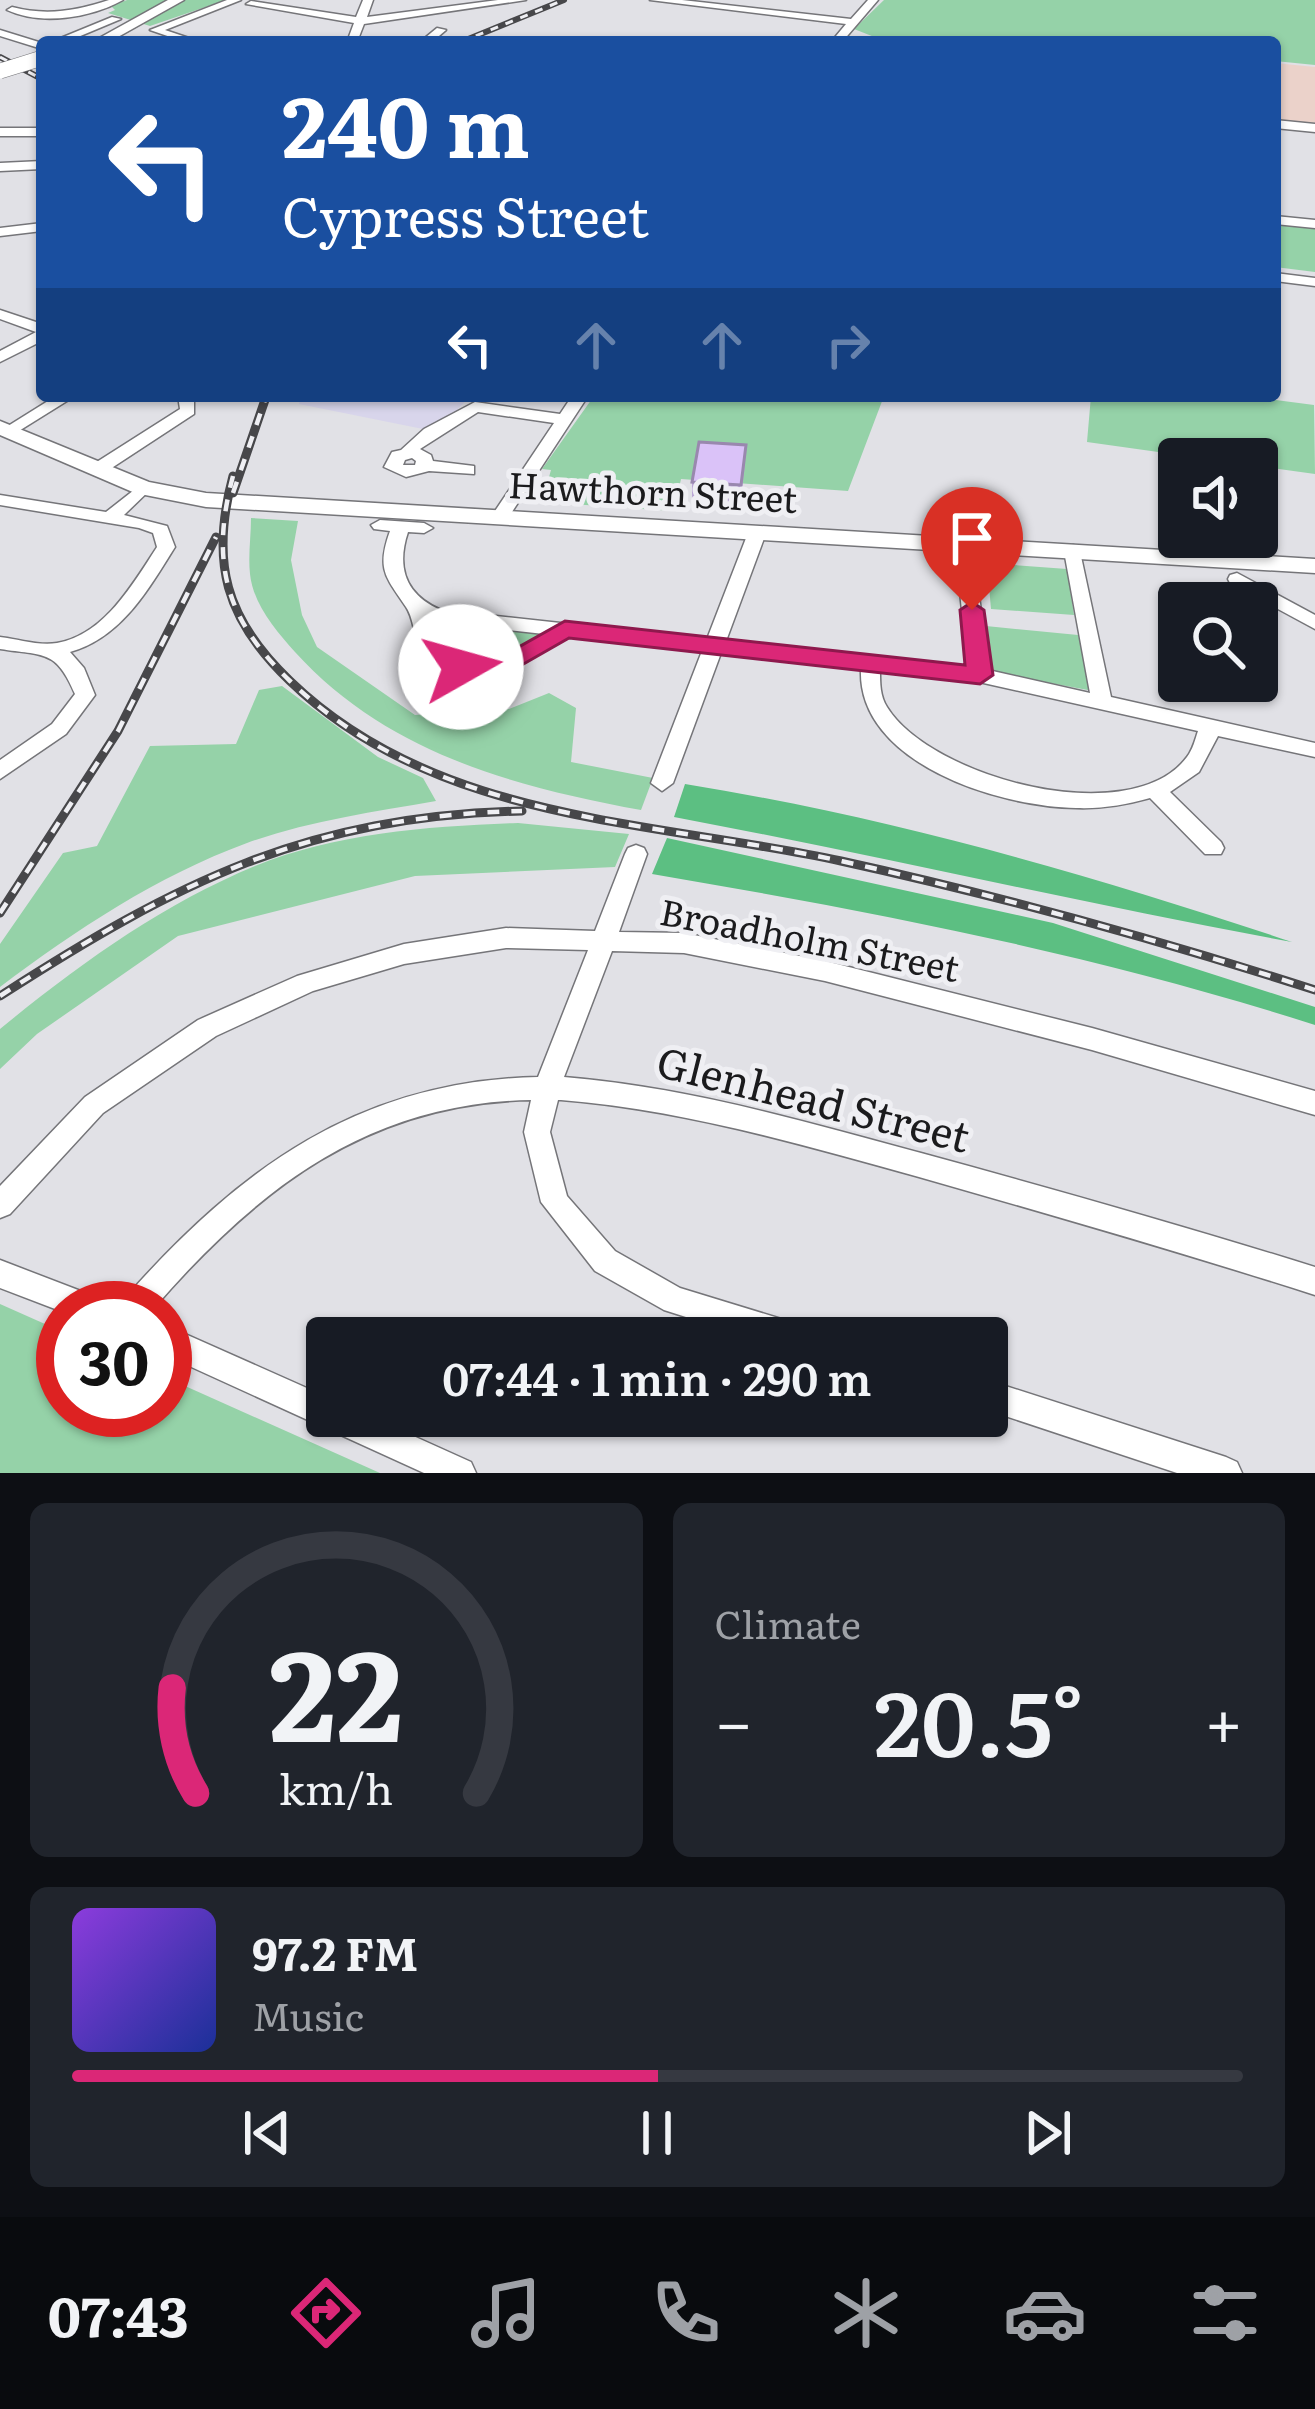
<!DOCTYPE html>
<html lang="en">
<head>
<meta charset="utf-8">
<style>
  body { margin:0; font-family:Literata,serif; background:#20242c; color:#f1f3f6; height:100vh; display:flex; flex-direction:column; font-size:45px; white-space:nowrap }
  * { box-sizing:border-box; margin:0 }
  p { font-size:39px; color:#9ea1a6 }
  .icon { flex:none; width:66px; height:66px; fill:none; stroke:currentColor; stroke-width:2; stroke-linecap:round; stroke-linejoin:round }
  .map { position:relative; height:1473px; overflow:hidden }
  .drawer { display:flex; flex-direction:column; gap:30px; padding:30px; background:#0d0f14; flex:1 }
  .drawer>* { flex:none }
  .top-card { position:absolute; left:36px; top:36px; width:1245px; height:366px; border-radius:12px; box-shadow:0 3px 9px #0004; background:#1a4fa0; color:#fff; overflow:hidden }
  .fabs { position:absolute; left:1158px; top:438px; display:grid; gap:24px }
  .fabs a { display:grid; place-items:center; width:120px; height:120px; border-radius:12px; background:#171b24; box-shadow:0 3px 9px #0004; font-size:60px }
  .speed { position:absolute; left:36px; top:1281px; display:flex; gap:24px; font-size:60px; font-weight:700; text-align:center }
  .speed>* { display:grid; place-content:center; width:156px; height:156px; border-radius:50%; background:#171b24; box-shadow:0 3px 9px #0004; line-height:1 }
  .speed .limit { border:18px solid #d22; background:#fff; color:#111 }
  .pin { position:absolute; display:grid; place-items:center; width:102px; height:102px; color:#fff; margin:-123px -51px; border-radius:50% 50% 50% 0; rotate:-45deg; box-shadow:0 0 12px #0007 }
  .pin .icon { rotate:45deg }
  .me { position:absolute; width:132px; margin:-66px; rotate:83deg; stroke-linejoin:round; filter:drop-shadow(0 0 9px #0008) }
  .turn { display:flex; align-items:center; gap:42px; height:252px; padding:0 48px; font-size:54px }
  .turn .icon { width:156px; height:156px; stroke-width:2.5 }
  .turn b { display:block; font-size:84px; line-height:102px }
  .lanes { display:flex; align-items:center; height:114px; padding:0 48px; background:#0003; justify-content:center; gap:60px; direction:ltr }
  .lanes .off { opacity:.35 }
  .big { font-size:90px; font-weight:600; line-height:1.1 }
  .drawer .tile { flex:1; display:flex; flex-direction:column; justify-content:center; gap:18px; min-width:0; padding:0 42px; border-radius:18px; background:#20242c }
  .drawer .dial { align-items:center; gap:0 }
  .dial svg { height:312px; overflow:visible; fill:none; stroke:#363941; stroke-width:7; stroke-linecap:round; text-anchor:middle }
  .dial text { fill:#f1f3f6; stroke:none }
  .song { display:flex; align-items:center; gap:36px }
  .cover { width:144px; height:144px; border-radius:18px; background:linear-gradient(135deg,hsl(270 70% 55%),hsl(230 70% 35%)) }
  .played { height:12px; border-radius:6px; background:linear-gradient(90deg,#db2777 50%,#363941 50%) }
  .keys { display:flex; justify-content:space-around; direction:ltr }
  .heat { display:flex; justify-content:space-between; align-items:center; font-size:66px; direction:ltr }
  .drawer .tiles { flex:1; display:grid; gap:30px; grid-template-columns:1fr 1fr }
  .tile:last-child { grid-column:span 2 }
  .trip { position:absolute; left:306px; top:1317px; width:702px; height:120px; border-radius:12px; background:#171b24; box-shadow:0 3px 9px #0004; font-weight:600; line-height:120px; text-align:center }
  .tab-bar { display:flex; height:192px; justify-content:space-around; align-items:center; background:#090b0e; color:#9ea1a6 }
  .tab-bar .icon { width:84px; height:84px }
  .tab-bar .selected { color:#db2777 }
  .tab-bar b { font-size:54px; color:#f1f3f6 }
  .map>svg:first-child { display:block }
</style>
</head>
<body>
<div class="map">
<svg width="1315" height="1473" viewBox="0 0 1315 1473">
  <rect width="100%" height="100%" fill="#e1e1e6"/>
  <!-- industrial -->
  <polygon fill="#d8d5eb" points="301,396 470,396 448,420 423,429 299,404"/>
  <!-- education -->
  <polygon fill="#ebd2ca" points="1275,63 1315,67 1315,128 1275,124"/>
  <!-- green -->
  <g fill="#95d2a8">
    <polygon points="127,0 226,0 150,26 108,13 115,10 111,6"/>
    <polygon points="884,0 1315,0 1315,65 1275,61 1275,42 887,42 854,29"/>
    <polygon points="1275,224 1315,229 1315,272 1275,267"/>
    <polygon points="594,396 884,396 848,491 681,479 674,511 542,502 551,470 542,469"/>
    <polygon points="1091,396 1245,396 1314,405 1315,474 1257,466 1257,459 1208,459 1087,442"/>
    <path d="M251,518l47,3 -7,39 11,55 15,32 98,68 94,-6 40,-16 27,15 -5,54 82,16 -12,32c-129,-24 -254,-57 -346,-158 -19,-21 -42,-48 -45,-78 -2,-18 1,-38 1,-56z"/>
    <polygon points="987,563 1067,569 1074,615 991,609"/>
    <path d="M433,621l103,10 8,7c-25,15 -66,39 -94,19 -10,-7 -19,-22 -27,-31z"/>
    <polygon points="986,626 1078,635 1093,691 992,672"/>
    <path d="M282,686l96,71 45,21 13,23c-63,11 -128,20 -189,42 -90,33 -171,87 -247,144v-43l63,-91 34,-7 53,-100 86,-2 23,-54z"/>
    <path d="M518,823l111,11 -14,33 -200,9 -237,60 -141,98 -37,35v-40c78,-64 161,-124 255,-163 81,-33 177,-40 263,-43z"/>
    <polygon points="0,1304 63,1332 63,1410 165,1410 165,1377 380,1473 0,1473"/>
  </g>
  <!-- forest -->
  <g fill="#5cbf82">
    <path d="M685,784c206,33 410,92 607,158 -207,-38 -411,-86 -618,-125z"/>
    <path d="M667,838l386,85 262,84v18c-217,-70 -439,-113 -663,-151z"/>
  </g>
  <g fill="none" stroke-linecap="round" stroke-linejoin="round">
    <!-- minor casing -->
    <g stroke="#757579" stroke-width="3">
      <g id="minor">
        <path d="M109,0h14c-32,18 -82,26 -116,10l5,-3c34,9 64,4 97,-7z"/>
        <polygon points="227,0 241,0 165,30 201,42 185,42 150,30"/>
        <polygon points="363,0 373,0 367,17 498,0 526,0 364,24 357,42 347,42 354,23 246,4 251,1 356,17"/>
        <polygon points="650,0 682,0 851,19 868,0 878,0 842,42 831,42 846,24"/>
        <polygon points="112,17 121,19 66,42 51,42"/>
        <polygon points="437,28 446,30 432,42 420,42"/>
        <polygon points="0,30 42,43 42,49 0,36"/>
        <polygon points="1275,120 1315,124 1315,132 1275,128"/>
        <rect x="0" y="128" width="42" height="8"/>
        <polygon points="42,161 42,169 0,171 0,163"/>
        <polygon points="1275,216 1315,220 1315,228 1275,224"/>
        <polygon points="42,223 42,231 0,236 0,228"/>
        <polygon points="1275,273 1315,278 1315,286 1275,281"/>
        <polygon points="0,310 42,324 42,341 0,362 0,351 36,332 0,319"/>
        <polygon points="56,396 75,396 14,434 8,436 0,431"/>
        <polygon points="178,396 194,396 194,414 104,473 92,473 92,465 180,409"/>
        <path d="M572,396h16l-82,125 -6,1 -9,-5 63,-94 -76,-11 -58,37 11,6 2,6 41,5v8l-45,-3 -23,6 -22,-10 8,-15 9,-2 23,-21 51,-27 85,12zM412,458l4,3 -1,4h-12l2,-5z"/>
        <path d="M143,483l9,5 -28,27 43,11 8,21c-27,43 -54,91 -105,105l14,16 11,27 -29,39 -66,45v-19l52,-36 23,-30c-19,-45 -31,-38 -75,-45v-12c18,2 38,9 57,6 47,-8 76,-59 100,-96l-4,-14 -14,-5 -139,-23v-10l106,17z"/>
        <path d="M380,520l44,3 9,5 -9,5 -16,-1c-12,36 -2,63 33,78l266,29 41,-106 3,-4h12l3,4 -40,108 242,26 -13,-122 9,-5 9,5 15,125 102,23 -26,-142 9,-6 6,2 32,150 204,46v14l-97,-21 -19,36 -29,20 51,50 3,6 -3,6h-16l-55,-56c-25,7 -48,11 -74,10 -77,-1 -219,-45 -215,-139l-140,-16 -48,130 -11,8 -11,-8 51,-132c-37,-4 -94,-16 -130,-14 -13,1 -28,15 -40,21 -30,15 -80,29 -105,0 -15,-17 -11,-36 -21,-51 -20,-30 -30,-37 -16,-76l-16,-2 -3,-4zM430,620l7,2 107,12c-40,26 -101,51 -114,-14zM880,671l99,11 219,49c-3,9 -5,18 -11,26 -56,75 -256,21 -300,-50 -7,-11 -7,-24 -7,-36z"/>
        <polygon points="1237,573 1315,615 1315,629 1230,583 1228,579 1230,575"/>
        <path d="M636,845l8,3 3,6 -28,78 65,1 141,28 267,67 223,63v24l-223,-65 -267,-69 -141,-28 -72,-2 -48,126c123,10 239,44 357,76 132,36 263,73 394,114v28c-131,-42 -263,-80 -396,-118 -119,-33 -235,-67 -358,-77h-3l-8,32 17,64 48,55 65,37 131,40 4,10h-63l-88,-28 -69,-39 -54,-69 -17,-70 7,-32c-163,3 -274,89 -377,208h-34l5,-10c115,-130 234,-217 413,-221l50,-127 -82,-2 -102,16 -91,27 -97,45 -113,77 -93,101 -10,4v-32l85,-89 113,-77 99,-44 107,-32 102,-16 89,3 30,-77 3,-6z"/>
        <polygon points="0,1260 99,1298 104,1308 63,1308 63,1312 0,1288"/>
        <polygon points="165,1325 327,1397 327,1416 369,1416 471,1462 476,1473 424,1473 165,1355"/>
        <polygon points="987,1380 1226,1457 1237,1462 1242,1473 1177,1473 987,1410"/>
      </g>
    </g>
    <!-- major casing -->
    <g stroke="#757579" stroke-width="3">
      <g id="major">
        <polygon points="168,0 184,0 109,42 92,42"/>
        <polygon points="0,421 149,482 206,493 1315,559 1315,573 206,507 135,493 0,435"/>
      </g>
    </g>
    <!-- minor -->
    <use href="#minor" fill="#fff" fill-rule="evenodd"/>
    <!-- major -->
    <use href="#major" fill="#fff" fill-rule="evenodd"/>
    <!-- rail-far1 casing -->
    <g stroke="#47474a" stroke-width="6">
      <g id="rail-far1">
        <polyline points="461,42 564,0"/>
        <polyline points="0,57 42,79"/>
      </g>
    </g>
    <!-- rail casing -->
    <g stroke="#47474a" stroke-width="9">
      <g id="rail">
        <path d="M233,476c-23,86 -8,143 57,205 147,142 362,139 551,180 160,35 318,79 474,129"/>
        <polyline points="233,493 266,397"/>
        <polyline points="0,913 118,731 216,537"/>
        <path d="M0,996c177,-114 307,-180 522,-185"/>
      </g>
    </g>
    <!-- rail-far1 -->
    <use href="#rail-far1" stroke="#efeff3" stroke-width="3" stroke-dasharray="8" stroke-linecap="butt"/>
    <!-- rail -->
    <use href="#rail" stroke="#efeff3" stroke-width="4.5" stroke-dasharray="12" stroke-linecap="butt"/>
    <!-- major-bridge casing -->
    <g stroke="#757579" stroke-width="16" stroke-linecap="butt">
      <polyline id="major-bridge" points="0,71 42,58"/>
    </g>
    <!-- major-bridge -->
    <use href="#major-bridge" stroke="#fff" stroke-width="15"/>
  </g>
  <!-- wall -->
  <polygon fill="#bba7d5" points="745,465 740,505 692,502 692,482"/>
  <!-- building -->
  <polygon fill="#dac2f8" stroke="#9988ae" stroke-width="3" points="699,442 746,445 741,485 692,482"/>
  <!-- route -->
  <polygon fill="#db2777" stroke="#8e194d" stroke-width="3" points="972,602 984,610 993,675 980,684 569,638 506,674 461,675 448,667 461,658 501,657 565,621 965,665 960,610"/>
  <g text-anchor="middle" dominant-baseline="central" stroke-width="10" stroke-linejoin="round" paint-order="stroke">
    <!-- street labels -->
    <g font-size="36" fill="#1b1b1d" stroke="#efeff3">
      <text transform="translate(653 490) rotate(3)">Hawthorn Street</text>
      <text transform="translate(810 938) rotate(11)">Broadholm Street</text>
    </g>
    <!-- near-street labels -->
    <g font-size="42" fill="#1b1b1d" stroke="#efeff3">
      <text transform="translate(814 1097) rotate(14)">Glenhead Street</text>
    </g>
  </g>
</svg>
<div class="fabs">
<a><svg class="icon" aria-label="sound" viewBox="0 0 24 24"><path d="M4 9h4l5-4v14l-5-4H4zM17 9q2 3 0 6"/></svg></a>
<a><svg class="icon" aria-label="search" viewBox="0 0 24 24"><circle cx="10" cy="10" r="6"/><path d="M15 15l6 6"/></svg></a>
</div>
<div class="speed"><div class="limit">30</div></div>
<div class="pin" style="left:972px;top:610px;background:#d93025"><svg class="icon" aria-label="arrive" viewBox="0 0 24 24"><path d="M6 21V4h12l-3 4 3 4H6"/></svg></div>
<svg class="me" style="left:461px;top:667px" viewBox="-20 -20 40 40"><circle r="19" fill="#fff"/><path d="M0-13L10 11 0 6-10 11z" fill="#db2777"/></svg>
<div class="trip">07:44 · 1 min · 290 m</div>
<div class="top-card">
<div class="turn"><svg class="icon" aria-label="left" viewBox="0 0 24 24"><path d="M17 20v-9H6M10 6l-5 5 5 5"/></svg><div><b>240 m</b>Cypress Street</div></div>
<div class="lanes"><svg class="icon" aria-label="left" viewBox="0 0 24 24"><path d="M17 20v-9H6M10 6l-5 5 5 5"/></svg><svg class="icon off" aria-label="ahead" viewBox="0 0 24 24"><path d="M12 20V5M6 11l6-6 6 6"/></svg><svg class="icon off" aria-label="ahead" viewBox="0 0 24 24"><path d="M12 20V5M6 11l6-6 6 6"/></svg><svg class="icon off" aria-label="right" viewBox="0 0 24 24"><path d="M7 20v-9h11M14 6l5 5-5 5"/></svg></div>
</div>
</div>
<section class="drawer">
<div class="tiles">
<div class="tile dial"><svg viewBox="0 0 100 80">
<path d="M14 69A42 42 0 1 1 86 69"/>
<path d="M14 69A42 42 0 0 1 8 42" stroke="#db2777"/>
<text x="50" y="56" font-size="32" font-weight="700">22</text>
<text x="50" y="72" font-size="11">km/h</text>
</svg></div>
<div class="tile"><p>Climate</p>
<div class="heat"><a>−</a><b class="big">20.5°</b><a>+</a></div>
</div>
<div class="tile">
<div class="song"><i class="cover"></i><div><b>97.2 FM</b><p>Music</p></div></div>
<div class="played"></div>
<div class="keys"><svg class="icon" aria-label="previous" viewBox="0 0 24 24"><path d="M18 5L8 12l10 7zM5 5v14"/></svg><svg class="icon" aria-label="pause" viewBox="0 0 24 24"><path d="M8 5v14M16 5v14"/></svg><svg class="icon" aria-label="next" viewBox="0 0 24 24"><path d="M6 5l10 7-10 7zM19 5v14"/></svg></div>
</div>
</div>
</section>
<nav class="tab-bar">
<b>07:43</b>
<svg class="icon selected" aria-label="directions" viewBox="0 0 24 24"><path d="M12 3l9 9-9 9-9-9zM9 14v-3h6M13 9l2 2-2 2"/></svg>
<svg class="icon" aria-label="music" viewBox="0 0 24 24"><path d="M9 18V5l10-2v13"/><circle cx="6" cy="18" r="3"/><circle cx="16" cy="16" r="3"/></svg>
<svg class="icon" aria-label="phone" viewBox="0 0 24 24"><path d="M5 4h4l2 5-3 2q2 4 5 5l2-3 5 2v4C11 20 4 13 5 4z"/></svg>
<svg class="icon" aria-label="climate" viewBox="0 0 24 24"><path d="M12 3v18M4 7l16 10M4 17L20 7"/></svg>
<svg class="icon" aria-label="car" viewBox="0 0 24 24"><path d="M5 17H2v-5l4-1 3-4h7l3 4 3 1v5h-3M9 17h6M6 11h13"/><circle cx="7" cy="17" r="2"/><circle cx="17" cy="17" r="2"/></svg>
<svg class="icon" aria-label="filters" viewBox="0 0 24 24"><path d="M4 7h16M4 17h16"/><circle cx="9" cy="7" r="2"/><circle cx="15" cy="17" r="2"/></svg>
</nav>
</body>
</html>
